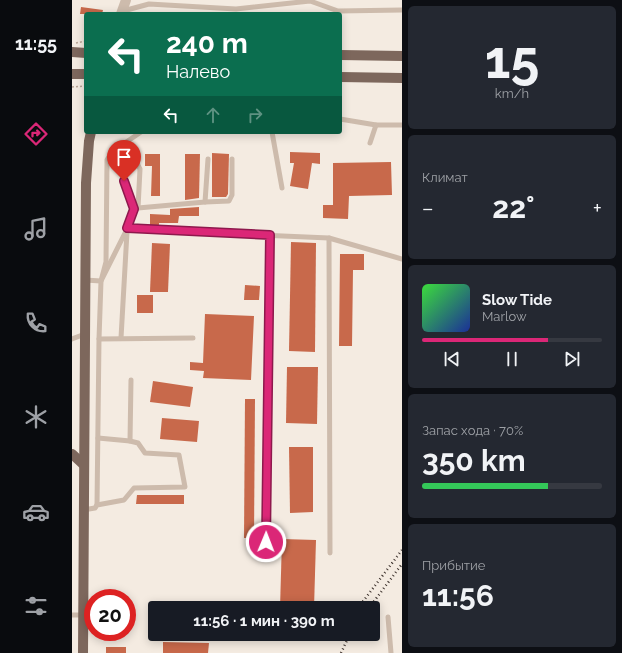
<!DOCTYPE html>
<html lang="ru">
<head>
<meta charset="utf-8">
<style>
  body { margin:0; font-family:Raleway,sans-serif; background:#242831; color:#f1f3f6; height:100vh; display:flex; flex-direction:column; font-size:15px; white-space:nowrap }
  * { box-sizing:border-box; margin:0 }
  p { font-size:13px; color:#9ea1a6 }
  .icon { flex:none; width:22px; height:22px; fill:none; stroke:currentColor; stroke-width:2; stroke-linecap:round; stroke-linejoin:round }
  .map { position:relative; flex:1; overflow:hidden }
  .side { display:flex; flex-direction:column; gap:6px; padding:6px; background:#0d0f14; width:220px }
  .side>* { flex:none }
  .guide { position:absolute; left:12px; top:12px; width:258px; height:122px; border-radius:4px; box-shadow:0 2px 10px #0003; background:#0b6e4f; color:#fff; overflow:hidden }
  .speed { position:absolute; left:12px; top:589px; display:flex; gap:8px; font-size:20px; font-weight:700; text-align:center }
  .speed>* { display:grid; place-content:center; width:52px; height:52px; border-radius:50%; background:#171b24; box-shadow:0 2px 10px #0003; line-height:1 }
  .speed .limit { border:6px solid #d22; background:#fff; color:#111 }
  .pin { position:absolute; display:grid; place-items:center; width:34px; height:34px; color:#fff; margin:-41px -17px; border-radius:50% 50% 50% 0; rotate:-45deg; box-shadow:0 0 4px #0007 }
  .pin .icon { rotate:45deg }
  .me { position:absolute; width:44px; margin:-22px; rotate:1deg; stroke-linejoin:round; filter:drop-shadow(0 0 3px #0008) }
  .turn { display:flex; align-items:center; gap:14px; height:84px; padding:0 16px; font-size:18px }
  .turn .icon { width:52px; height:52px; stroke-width:2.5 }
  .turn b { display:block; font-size:28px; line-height:34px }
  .lanes { display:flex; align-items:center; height:38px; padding:0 16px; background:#0003; justify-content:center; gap:20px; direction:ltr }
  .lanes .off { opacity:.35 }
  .big { font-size:30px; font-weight:700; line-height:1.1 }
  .side .card { flex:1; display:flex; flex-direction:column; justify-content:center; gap:6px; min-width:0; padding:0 14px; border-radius:6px; background:#242831 }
  .side .dial { align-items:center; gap:0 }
  .dial b { font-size:52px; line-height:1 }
  .song { display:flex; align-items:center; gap:12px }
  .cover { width:48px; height:48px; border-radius:6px; background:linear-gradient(135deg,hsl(120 70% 55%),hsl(230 70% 35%)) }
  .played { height:4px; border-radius:2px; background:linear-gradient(90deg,#db2777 70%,#363941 70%) }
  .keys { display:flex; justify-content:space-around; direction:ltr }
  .heat { display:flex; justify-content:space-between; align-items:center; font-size:22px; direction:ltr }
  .charge { height:6px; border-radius:3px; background:linear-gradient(90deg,#34c759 70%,#363941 0) }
  .trip { position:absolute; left:76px; top:601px; width:232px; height:40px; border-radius:4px; background:#171b24; box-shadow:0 2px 10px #0003; font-weight:700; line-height:40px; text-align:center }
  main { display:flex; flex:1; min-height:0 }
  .tabs { display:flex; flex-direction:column; width:72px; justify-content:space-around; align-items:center; background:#090b0e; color:#9ea1a6 }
  .tabs .icon { width:28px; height:28px }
  .tabs .selected { color:#db2777 }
  .tabs b { font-size:18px; color:#f1f3f6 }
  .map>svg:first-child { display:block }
</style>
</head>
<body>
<main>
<nav class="tabs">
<b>11:55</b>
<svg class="icon selected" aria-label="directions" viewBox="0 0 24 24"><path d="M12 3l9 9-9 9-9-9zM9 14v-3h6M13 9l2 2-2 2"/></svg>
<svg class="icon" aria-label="music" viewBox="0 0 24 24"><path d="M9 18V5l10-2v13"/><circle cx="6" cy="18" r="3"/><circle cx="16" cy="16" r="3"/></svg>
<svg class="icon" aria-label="phone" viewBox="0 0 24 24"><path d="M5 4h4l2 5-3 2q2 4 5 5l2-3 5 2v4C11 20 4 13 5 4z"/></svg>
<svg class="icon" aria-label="climate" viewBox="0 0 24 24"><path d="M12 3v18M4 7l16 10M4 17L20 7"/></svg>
<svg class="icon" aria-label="car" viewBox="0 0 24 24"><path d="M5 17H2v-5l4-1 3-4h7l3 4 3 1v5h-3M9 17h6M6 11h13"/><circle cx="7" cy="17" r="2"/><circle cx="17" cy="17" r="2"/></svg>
<svg class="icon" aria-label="filters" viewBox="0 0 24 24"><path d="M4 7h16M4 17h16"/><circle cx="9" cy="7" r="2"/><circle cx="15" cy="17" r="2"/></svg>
</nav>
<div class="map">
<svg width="330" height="653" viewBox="0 0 330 653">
  <rect width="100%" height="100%" fill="#f4ebe1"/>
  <!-- building -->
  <g fill="#c8694b">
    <polygon points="9,7 31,10 30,14 8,14"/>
    <polygon points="218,152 248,153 248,164 240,163 236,189 218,186 222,163 218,163"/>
    <polygon points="140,153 157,154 156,194 154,197 140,197"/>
    <polygon points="73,154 88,154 88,196 79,196 80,166 73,166"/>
    <polygon points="113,154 128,154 127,198 113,200"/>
    <polygon points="319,162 320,195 277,196 276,219 251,218 251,205 261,205 261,163"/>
    <polygon points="127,207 127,216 107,216 106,223 87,223 87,226 78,226 78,214 98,215 98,209"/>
    <polygon points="219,242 244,243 243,352 217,351"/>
    <polygon points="80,243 98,244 96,292 78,292"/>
    <polygon points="268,254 292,254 292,270 281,270 280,346 267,346"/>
    <polygon points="173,285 188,286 187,300 172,300"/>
    <rect x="65" y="295" width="16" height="18"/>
    <polygon points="133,314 182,316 179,380 131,378 132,371 118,370 118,362 131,363"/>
    <polygon points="215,367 246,367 245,424 214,423"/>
    <polygon points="81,381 121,387 118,407 78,402"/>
    <polygon points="173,399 183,399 182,538 172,538"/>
    <polygon points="90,418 127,421 125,442 88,439"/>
    <polygon points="217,447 241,447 241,512 218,513"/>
    <polygon points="65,495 112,495 112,504 64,504"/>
    <polygon points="210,539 244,540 242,608 208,608"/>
    <polygon points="91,642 137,643 136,653 91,653"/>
    <rect x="34" y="647" width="20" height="6"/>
  </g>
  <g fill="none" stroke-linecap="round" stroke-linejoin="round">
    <!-- path -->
    <g stroke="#b9a596" stroke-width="1.5" stroke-dasharray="2 2" stroke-linecap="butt">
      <polyline points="4,43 14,41"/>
      <polyline points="0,87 14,86"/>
    </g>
    <!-- lane -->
    <g stroke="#cdbbac" stroke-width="5">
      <polyline points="51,11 77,4 164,9 238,1 266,11 330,10"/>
      <polyline points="268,119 304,125 330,125"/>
      <polyline points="200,132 210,188"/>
      <polyline points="298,143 304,125"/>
      <polyline points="133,202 157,201 160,195 160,159"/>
      <polyline points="66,208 133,202 136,159"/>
      <polyline points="55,229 257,238 330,259"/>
      <polyline points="257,238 258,553"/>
      <polyline points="13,280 29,281 34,262 35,160 41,151 69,132"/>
      <polyline points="49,338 55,232"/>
      <polyline points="0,339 13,334"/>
      <polyline points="27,339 121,338"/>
      <polyline points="58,441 59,380"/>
      <polyline points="25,505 27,339 29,281 55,229 62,209 48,168 62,158 68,169 66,208 62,209"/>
      <polyline points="11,510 23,508 25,505 52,500 62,488 113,487 107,455 73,453 66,443 58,441 26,438"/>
      <polyline points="194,558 198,235"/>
      <polyline points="0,615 11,615"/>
      <polyline points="316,617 319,653"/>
    </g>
    <!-- street -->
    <polyline stroke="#cdbbac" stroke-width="10" points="49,14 54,0"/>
    <!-- primary -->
    <g stroke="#7d675c" stroke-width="10">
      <polyline points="0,52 14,53"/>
      <polyline points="268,55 330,56"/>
      <polyline points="0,74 14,74"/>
      <polyline points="268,77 330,78"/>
      <polyline points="0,454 11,464"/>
      <polyline points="11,653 14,183 17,141 19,132"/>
    </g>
    <!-- rail -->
    <g stroke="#3b302b" stroke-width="2.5" stroke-dasharray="1 3" stroke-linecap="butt">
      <polyline points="286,608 330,550"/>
      <polyline points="297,608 330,564"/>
      <polyline points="269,653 278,634"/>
    </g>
  </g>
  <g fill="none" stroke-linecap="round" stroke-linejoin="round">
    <!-- route casing -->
    <g stroke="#8e194d" stroke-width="10">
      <polyline id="route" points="52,181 62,209 55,228 198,235 194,542"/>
    </g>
    <!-- route -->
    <use href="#route" stroke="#db2777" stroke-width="7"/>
  </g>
</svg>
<div class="speed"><div class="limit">20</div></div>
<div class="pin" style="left:52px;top:181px;background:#d93025"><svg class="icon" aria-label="arrive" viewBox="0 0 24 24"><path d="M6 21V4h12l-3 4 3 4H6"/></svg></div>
<svg class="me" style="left:194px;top:542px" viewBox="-20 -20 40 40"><circle r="17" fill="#db2777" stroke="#fff" stroke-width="3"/><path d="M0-11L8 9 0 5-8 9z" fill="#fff"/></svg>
<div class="trip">11:56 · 1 мин · 390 m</div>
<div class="guide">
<div class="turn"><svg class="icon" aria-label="left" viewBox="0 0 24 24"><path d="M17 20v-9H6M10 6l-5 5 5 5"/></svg><div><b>240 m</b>Налево</div></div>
<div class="lanes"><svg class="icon" aria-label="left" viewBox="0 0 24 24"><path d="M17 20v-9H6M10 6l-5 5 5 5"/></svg><svg class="icon off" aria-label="ahead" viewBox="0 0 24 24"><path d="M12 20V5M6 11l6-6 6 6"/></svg><svg class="icon off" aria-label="right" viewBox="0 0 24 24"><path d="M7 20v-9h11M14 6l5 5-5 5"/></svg></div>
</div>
</div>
<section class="side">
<div class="card dial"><b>15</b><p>km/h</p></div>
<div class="card"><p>Климат</p>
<div class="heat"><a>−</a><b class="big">22°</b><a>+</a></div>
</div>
<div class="card">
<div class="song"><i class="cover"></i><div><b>Slow Tide</b><p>Marlow</p></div></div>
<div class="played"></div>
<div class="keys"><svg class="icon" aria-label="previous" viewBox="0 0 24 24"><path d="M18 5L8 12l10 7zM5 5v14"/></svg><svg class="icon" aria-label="pause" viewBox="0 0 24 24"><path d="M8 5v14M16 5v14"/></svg><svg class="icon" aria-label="next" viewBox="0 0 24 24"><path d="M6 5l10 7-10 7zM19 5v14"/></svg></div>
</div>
<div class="card"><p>Запас хода · 70%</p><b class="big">350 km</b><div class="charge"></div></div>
<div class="card"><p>Прибытие</p><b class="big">11:56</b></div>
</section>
</main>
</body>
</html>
